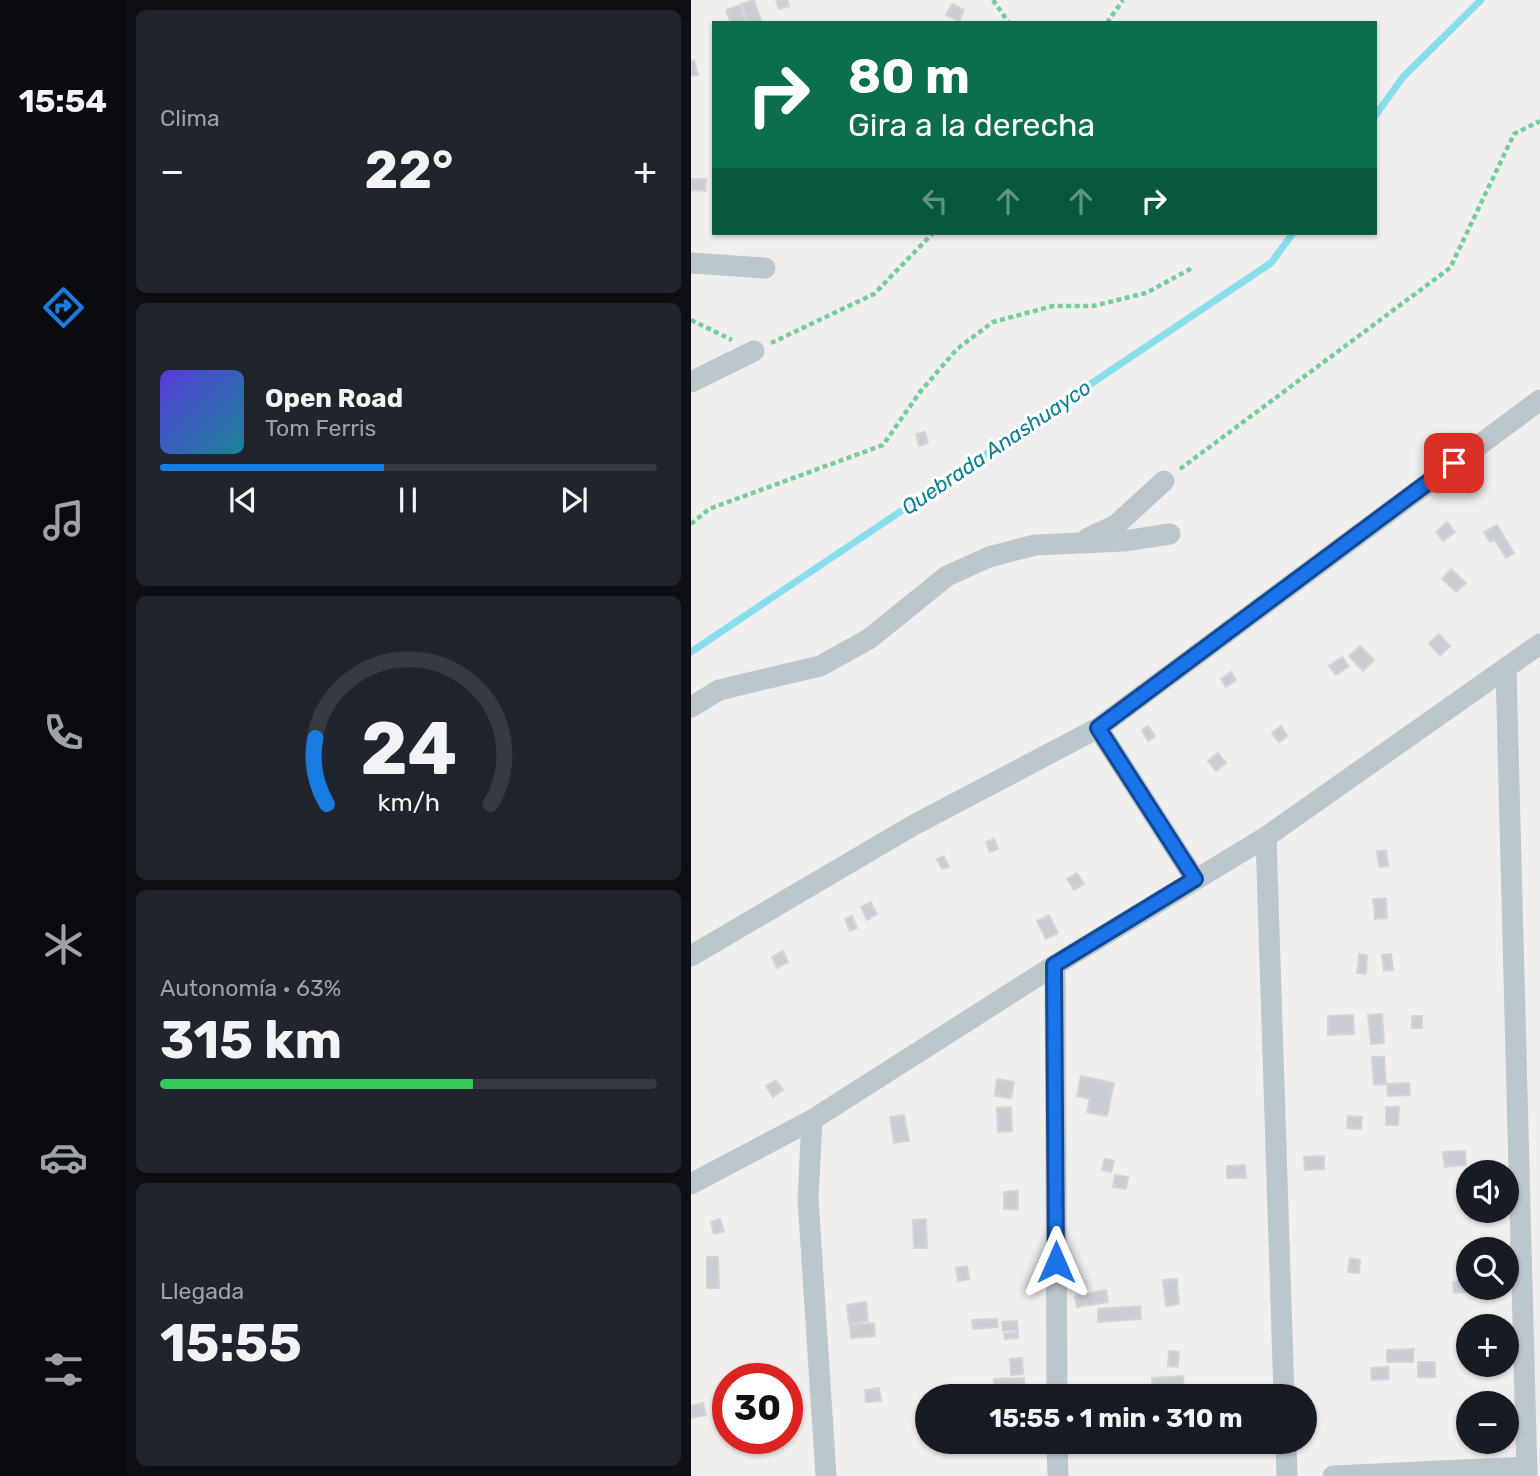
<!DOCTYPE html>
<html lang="es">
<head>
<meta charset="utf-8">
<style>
  body { margin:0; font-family:Rubik,sans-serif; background:#20242c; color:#f1f3f6; height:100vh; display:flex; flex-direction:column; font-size:26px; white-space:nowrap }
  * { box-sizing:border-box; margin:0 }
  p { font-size:23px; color:#9ea1a6 }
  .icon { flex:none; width:38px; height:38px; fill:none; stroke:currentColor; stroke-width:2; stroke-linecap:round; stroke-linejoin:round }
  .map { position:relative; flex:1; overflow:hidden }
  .details { display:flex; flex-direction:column; gap:10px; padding:10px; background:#0d0f14; width:565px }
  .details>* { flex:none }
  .banner { position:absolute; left:21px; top:21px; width:665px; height:214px; border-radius:0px; box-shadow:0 2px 5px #0004; background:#0b6e4f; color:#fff; overflow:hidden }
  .buttons { position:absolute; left:765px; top:1160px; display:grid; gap:14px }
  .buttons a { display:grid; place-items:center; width:63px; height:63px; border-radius:50%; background:#171b24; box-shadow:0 2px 5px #0004; font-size:35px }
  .speed { position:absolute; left:21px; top:1363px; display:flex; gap:14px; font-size:35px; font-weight:700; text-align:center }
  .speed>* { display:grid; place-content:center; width:91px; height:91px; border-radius:50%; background:#171b24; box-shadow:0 2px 5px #0004; line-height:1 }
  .speed .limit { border:10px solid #d22; background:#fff; color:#111 }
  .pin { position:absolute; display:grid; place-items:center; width:60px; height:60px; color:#fff; margin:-30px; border-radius:14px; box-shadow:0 4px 10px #0006 }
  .me { position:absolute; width:77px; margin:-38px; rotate:0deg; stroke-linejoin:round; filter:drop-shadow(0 0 5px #0008) }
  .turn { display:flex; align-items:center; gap:24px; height:147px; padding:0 21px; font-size:32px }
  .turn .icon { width:91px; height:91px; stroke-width:2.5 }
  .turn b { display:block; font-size:49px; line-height:60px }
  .lanes { display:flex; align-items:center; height:66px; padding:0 21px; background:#0003; justify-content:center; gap:35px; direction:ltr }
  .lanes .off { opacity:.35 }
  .big { font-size:52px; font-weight:700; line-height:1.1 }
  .details .tile { flex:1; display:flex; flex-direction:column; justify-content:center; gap:10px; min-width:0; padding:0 24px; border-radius:10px; background:#20242c }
  .details .dial { align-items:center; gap:0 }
  .dial svg { height:182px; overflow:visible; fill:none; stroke:#363941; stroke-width:7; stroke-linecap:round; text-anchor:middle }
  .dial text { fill:#f1f3f6; stroke:none }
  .song { display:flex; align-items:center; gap:21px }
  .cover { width:84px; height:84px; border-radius:10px; background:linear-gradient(135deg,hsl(250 70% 55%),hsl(190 70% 35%)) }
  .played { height:7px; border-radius:4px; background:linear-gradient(90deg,#177ce1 45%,#363941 45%) }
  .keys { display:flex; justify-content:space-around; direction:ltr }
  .heat { display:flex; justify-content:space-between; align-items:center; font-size:38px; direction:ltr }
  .charge { height:10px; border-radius:5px; background:linear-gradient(90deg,#34c759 63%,#363941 0) }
  .trip { position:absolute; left:224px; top:1384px; width:402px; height:70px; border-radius:35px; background:#171b24; box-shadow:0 2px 5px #0004; font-weight:700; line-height:70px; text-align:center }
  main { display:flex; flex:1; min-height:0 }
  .tab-bar { display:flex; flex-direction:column; width:126px; justify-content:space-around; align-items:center; background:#090b0e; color:#9ea1a6 }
  .tab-bar .icon { width:49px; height:49px }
  .tab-bar .current { color:#177ce1 }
  .tab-bar b { font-size:32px; color:#f1f3f6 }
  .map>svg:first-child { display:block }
</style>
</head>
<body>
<main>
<nav class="tab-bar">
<b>15:54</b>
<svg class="icon current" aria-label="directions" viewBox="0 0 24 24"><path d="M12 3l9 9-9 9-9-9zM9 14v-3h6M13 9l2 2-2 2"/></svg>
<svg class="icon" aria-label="music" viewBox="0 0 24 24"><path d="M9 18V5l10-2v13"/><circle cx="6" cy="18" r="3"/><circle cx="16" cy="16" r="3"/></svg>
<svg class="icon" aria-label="phone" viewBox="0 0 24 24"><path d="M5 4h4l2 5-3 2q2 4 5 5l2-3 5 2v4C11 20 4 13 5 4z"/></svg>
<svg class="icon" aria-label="climate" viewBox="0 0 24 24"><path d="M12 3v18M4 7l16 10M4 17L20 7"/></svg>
<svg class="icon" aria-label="car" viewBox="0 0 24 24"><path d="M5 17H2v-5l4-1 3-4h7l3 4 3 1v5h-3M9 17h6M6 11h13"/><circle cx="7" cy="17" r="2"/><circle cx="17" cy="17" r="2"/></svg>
<svg class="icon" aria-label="filters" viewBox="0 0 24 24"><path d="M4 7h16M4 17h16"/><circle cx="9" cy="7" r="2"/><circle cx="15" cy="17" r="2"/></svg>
</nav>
<section class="details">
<div class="tile"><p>Clima</p>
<div class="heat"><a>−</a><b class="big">22°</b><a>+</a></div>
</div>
<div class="tile">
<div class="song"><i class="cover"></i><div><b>Open Road</b><p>Tom Ferris</p></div></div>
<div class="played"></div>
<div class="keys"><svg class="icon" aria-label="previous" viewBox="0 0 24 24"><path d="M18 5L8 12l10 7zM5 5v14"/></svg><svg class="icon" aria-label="pause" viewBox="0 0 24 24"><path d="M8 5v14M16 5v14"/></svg><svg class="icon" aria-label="next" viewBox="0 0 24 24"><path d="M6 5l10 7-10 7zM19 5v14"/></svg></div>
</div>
<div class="tile dial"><svg viewBox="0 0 100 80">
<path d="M14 69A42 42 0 1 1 86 69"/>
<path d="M14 69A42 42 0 0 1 9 40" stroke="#177ce1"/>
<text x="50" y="56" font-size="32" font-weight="700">24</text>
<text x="50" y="72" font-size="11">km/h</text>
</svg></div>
<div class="tile"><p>Autonomía · 63%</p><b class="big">315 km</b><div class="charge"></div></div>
<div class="tile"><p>Llegada</p><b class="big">15:55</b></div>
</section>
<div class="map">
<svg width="849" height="1476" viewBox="0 0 849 1476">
  <rect width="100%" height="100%" fill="#f1eeee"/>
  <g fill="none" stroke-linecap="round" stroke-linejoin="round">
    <!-- stream -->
    <g stroke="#88deed" stroke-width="7">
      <polyline points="684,116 712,77 790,0"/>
      <polyline points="0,652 580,263 602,233"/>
    </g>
  </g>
  <!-- building -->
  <g fill="#cacdd3" stroke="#d2d4da" stroke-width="2">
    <polygon points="63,0 71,23 57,23 51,4"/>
    <polygon points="85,0 96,0 98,6 88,9"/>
    <polygon points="261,4 273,10 268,21 255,15"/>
    <polygon points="49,5 55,22 40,23 35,10"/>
    <polygon points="3,60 7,75 0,76 0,61"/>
    <polygon points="0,179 15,179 14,191 0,190"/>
    <polygon points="234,432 237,443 228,446 225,434"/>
    <polygon points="756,522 764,532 752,541 745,532"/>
    <polygon points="806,525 823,553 815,558 804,540 799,542 793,532"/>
    <polygon points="760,569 775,583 765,592 751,579"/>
    <polygon points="748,634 759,646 749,656 738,643"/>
    <polygon points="669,646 683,660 672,671 658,656"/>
    <polygon points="651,657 658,666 645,675 638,666"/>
    <polygon points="540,672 545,680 535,687 530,679"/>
    <polygon points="457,726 464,736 457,741 451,730"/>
    <polygon points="590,726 596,736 588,742 581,733"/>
    <polygon points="527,753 535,763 525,771 517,761"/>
    <polygon points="303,839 307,849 299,852 295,842"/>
    <polygon points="695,850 697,866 688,867 686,851"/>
    <polygon points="253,856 258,867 251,869 246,859"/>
    <polygon points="386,873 393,884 383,890 376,879"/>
    <polygon points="695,898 696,918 684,919 682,899"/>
    <polygon points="180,902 186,914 176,920 170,907"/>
    <polygon points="358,915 367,933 355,939 346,921"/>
    <polygon points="161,916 166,928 159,931 154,919"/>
    <polygon points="92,951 97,962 86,968 81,957"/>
    <polygon points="668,954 676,955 675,974 666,973"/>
    <polygon points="700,954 702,970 693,971 691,955"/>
    <polygon points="691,1014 693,1043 680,1044 677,1015"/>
    <polygon points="662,1015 663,1034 637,1035 637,1016"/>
    <rect x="721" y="1016" width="10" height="12"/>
    <polygon points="681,1057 693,1057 695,1084 683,1085"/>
    <polygon points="390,1076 423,1083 416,1116 396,1112 399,1099 386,1096"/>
    <polygon points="306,1079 323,1082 320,1098 304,1096"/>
    <polygon points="85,1080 92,1090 82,1097 75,1086"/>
    <polygon points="718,1083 719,1095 697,1096 696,1084"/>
    <polygon points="320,1107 321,1131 307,1132 306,1108"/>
    <polygon points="695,1107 708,1107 707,1125 695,1125"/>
    <polygon points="213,1115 218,1141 203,1143 199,1117"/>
    <polygon points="657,1116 671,1117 670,1129 656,1128"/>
    <polygon points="774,1151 775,1165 754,1167 752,1152"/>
    <polygon points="633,1156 633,1169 614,1170 613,1157"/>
    <polygon points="414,1159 423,1161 420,1172 411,1170"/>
    <polygon points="554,1165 555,1178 536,1178 536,1166"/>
    <polygon points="424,1175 437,1177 435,1189 422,1187"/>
    <polygon points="327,1191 327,1209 313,1209 313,1192"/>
    <polygon points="29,1219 33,1231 23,1234 20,1222"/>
    <polygon points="235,1219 236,1248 223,1248 222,1220"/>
    <polygon points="16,1257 27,1257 28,1288 16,1288"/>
    <polygon points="659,1258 669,1260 668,1273 657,1272"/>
    <polygon points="276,1266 278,1279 267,1281 265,1268"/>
    <polygon points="486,1279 488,1304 475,1306 472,1280"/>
    <polygon points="777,1280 778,1292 763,1293 762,1282"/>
    <polygon points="415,1290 417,1302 386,1307 384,1296"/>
    <polygon points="175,1302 177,1321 158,1324 156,1305"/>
    <polygon points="449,1306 450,1319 407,1322 407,1309"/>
    <polygon points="306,1319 307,1327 282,1329 281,1320"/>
    <polygon points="326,1321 327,1330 312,1331 311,1322"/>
    <polygon points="183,1323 184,1336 160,1338 159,1325"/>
    <polygon points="327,1332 327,1338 314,1339 313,1334"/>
    <polygon points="723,1349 722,1362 696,1362 696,1350"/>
    <polygon points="478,1351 488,1352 487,1367 477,1366"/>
    <polygon points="331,1358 332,1374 320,1375 319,1359"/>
    <rect x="727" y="1362" width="17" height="15"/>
    <polygon points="697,1367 698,1379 681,1380 680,1368"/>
    <polygon points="492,1376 493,1391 462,1392 461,1378"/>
    <polygon points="333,1378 334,1389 303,1390 303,1379"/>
    <polygon points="188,1388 190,1401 175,1402 174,1390"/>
    <polygon points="12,1403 15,1415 0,1418 0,1406"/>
  </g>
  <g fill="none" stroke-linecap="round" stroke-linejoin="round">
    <!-- path -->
    <g stroke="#73cd9b" stroke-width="4.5" stroke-dasharray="5 3.5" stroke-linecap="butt">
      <polyline points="302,0 318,23"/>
      <polyline points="416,23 432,0"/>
      <polyline points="0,320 41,340"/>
      <polyline points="80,343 183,294 242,233"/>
      <polyline points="489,469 759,268 823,134 849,121"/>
      <polyline points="0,524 18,509 192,445 229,392 266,349 302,322 362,306 402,306 455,293 503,267"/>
    </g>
    <!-- street -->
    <g stroke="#bcc6cd" stroke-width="21">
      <polyline points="0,263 74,268"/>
      <polyline points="0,382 63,351"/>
      <polyline points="397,538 425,525 473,481"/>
      <polyline points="815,669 836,1476"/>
      <polyline points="0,707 28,690 129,666 178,639 256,576 298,557 344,545 433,541 479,534"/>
      <polyline points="407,728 504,879"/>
      <polyline points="575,837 593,1396"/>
      <polyline points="0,956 221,826 407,728 849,400"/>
      <polyline points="364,965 366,1396"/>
      <polyline points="121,1120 117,1199 135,1476"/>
      <polyline points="0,1184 121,1120 364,965 575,837 849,644"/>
      <polyline points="366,1442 367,1476"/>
      <polyline points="595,1442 596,1476"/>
      <polyline points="642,1476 836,1467"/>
    </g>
  </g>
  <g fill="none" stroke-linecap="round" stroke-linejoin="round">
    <!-- route casing -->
    <g stroke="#114b97" stroke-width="18">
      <polyline id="route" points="365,1262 363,965 504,879 407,728 763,463"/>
    </g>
    <!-- route -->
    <use href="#route" stroke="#1a73e8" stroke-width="12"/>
  </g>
  <g text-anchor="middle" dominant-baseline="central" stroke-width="6" stroke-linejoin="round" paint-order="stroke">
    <!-- water labels -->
    <g font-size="21" font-style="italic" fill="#0c7f92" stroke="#fff">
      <text transform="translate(305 447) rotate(-34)">Quebrada Anashuayco</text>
    </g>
  </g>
</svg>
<div class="buttons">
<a><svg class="icon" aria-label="sound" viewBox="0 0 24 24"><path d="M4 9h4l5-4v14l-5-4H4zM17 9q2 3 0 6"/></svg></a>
<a><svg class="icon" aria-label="search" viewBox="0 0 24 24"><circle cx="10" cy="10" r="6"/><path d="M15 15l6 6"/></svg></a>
<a>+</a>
<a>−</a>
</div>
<div class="speed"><div class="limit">30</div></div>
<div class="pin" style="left:763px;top:463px;background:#d93025"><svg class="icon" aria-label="arrive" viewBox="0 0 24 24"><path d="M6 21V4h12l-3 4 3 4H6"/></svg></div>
<svg class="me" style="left:365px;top:1262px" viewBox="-20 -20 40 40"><path d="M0-17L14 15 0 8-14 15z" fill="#1a73e8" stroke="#fff" stroke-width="4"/></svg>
<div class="trip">15:55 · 1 min · 310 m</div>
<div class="banner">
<div class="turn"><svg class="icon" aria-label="right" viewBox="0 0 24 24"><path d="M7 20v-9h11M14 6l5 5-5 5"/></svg><div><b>80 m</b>Gira a la derecha</div></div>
<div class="lanes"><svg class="icon off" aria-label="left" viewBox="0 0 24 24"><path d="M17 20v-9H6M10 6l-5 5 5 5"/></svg><svg class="icon off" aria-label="ahead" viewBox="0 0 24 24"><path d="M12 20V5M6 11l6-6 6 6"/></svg><svg class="icon off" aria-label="ahead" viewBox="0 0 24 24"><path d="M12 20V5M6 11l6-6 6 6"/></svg><svg class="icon" aria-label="right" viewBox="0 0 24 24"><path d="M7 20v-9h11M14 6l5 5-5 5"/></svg></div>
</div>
</div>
</main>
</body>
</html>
